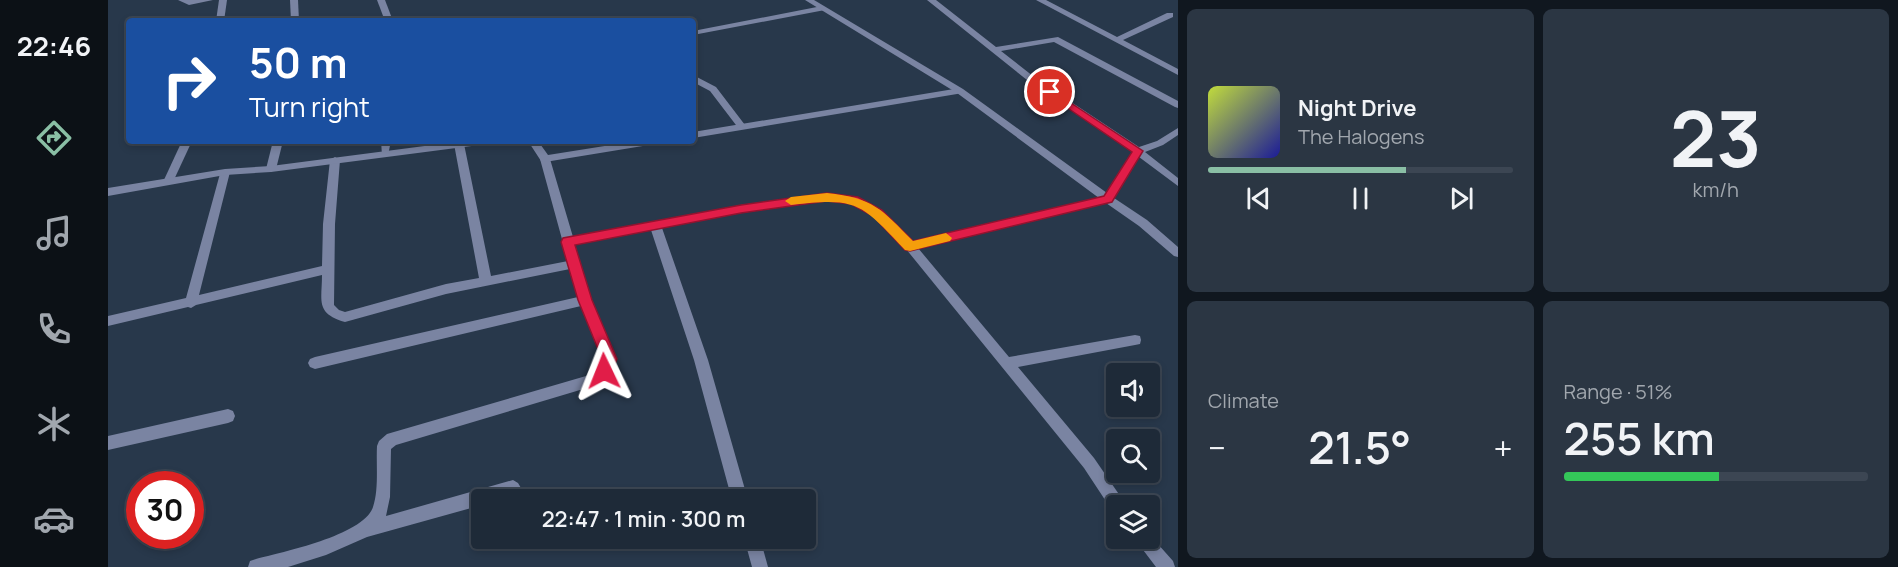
<!DOCTYPE html>
<html lang="en">
<head>
<meta charset="utf-8">
<style>
  body { margin:0; font-family:Manrope,sans-serif; background:#2b3643; color:#f1f3f6; height:100vh; display:flex; flex-direction:column; font-size:22px; white-space:nowrap }
  * { box-sizing:border-box; margin:0 }
  p { font-size:20px; color:#a1a7ae }
  .icon { flex:none; width:33px; height:33px; fill:none; stroke:currentColor; stroke-width:2; stroke-linecap:round; stroke-linejoin:round }
  .map { position:relative; flex:1; overflow:hidden }
  .side { display:flex; flex-direction:column; gap:9px; padding:9px; background:#10171f; width:720px }
  .side>* { flex:none }
  .top-card { position:absolute; left:18px; top:18px; width:570px; height:126px; border-radius:6px; box-shadow:0 3px 9px #0003,0 0 0 2px #3c4653; background:#1a4fa0; color:#fff; overflow:hidden }
  .controls { position:absolute; left:998px; top:363px; display:grid; gap:12px }
  .controls a { display:grid; place-items:center; width:54px; height:54px; border-radius:6px; background:#1e2a38; box-shadow:0 3px 9px #0003,0 0 0 2px #3c4653; font-size:30px }
  .speed { position:absolute; left:18px; top:471px; display:flex; gap:12px; font-size:30px; font-weight:700; text-align:center }
  .speed>* { display:grid; place-content:center; width:78px; height:78px; border-radius:50%; background:#1e2a38; box-shadow:0 3px 9px #0003,0 0 0 2px #3c4653; line-height:1 }
  .speed .limit { border:9px solid #d22; background:#fff; color:#111 }
  .pin { position:absolute; display:grid; place-items:center; width:51px; height:51px; color:#fff; margin:-26px; border:3px solid #fff; border-radius:50%; box-shadow:0 2px 6px #0007 }
  .me { position:absolute; width:66px; margin:-33px; rotate:358deg; stroke-linejoin:round; filter:drop-shadow(0 0 4px #0008) }
  .turn { display:flex; align-items:center; gap:21px; height:126px; padding:0 24px; font-size:27px }
  .turn .icon { width:78px; height:78px; stroke-width:2.5 }
  .turn b { display:block; font-size:42px; line-height:51px }
  .big { font-size:45px; font-weight:600; line-height:1.1 }
  .side .tile { flex:1; display:flex; flex-direction:column; justify-content:center; gap:9px; min-width:0; padding:0 21px; border-radius:9px; background:#2b3643 }
  .side .dial { align-items:center; gap:0 }
  .dial b { font-size:78px; line-height:1 }
  .song { display:flex; align-items:center; gap:18px }
  .cover { width:72px; height:72px; border-radius:9px; background:linear-gradient(135deg,hsl(70 70% 55%),hsl(240 70% 35%)) }
  .played { height:6px; border-radius:3px; background:linear-gradient(90deg,#8abfa5 65%,#3c4653 65%) }
  .keys { display:flex; justify-content:space-around; direction:ltr }
  .heat { display:flex; justify-content:space-between; align-items:center; font-size:33px; direction:ltr }
  .charge { height:9px; border-radius:4px; background:linear-gradient(90deg,#34c759 51%,#3c4653 0) }
  .side .tiles { flex:1; display:grid; gap:9px; grid-template-columns:repeat(2,1fr) }
  .trip { position:absolute; left:363px; top:489px; width:345px; height:60px; border-radius:6px; background:#1e2a38; box-shadow:0 3px 9px #0003,0 0 0 2px #3c4653; font-weight:600; line-height:60px; text-align:center }
  main { display:flex; flex:1; min-height:0 }
  .menu { display:flex; flex-direction:column; width:108px; justify-content:space-around; align-items:center; background:#0c1116; color:#a1a7ae }
  .menu .icon { width:42px; height:42px }
  .menu .active { color:#8abfa5 }
  .menu b { font-size:27px; color:#f1f3f6 }
  .map>svg:first-child { display:block }
</style>
</head>
<body>
<main>
<nav class="menu">
<b>22:46</b>
<svg class="icon active" aria-label="directions" viewBox="0 0 24 24"><path d="M12 3l9 9-9 9-9-9zM9 14v-3h6M13 9l2 2-2 2"/></svg>
<svg class="icon" aria-label="music" viewBox="0 0 24 24"><path d="M9 18V5l10-2v13"/><circle cx="6" cy="18" r="3"/><circle cx="16" cy="16" r="3"/></svg>
<svg class="icon" aria-label="phone" viewBox="0 0 24 24"><path d="M5 4h4l2 5-3 2q2 4 5 5l2-3 5 2v4C11 20 4 13 5 4z"/></svg>
<svg class="icon" aria-label="climate" viewBox="0 0 24 24"><path d="M12 3v18M4 7l16 10M4 17L20 7"/></svg>
<svg class="icon" aria-label="car" viewBox="0 0 24 24"><path d="M5 17H2v-5l4-1 3-4h7l3 4 3 1v5h-3M9 17h6M6 11h13"/><circle cx="7" cy="17" r="2"/><circle cx="17" cy="17" r="2"/></svg>
</nav>
<div class="map">
<svg width="1070" height="567" viewBox="0 0 1070 567">
  <rect width="100%" height="100%" fill="#28384b"/>
  <g fill="none" stroke-linecap="round" stroke-linejoin="round">
    <!-- service -->
    <g fill="#7a84a2" fill-rule="evenodd">
      <polygon points="714,6 718,8 717,10 585,35 585,31"/>
      <polygon points="585,75 608,87 637,125 637,129 631,129 602,91 585,82"/>
    </g>
    <!-- minor -->
    <g fill="#7a84a2" fill-rule="evenodd">
      <polygon points="70,0 105,0 81,5"/>
      <polygon points="111,0 119,0 116,21 108,21"/>
      <polygon points="182,0 190,0 191,21 183,21"/>
      <polygon points="269,0 277,0 285,21 277,21"/>
      <path d="M697,0h9l149,89 144,104 26,-41 -101,-68 -105,-84h9l60,47 62,-10 120,64v7l-3,-1 -121,-65 -53,9 37,29 101,67 18,-6 21,-13v7l-15,10 -18,7 33,26v8l-39,-29 -25,41 33,22 31,27v10l-4,-1 -35,-30 -33,-23 -188,45 91,109 126,-22 5,1 1,4 -1,4 -5,1 -117,22 76,91 33,48h-11v7l-3,-1 -29,-44 -178,-219 -32,-33 -22,-13 -25,-2 -86,12 -79,15 46,132 40,140h-16l-38,-140 -43,-130 -76,15 16,55 26,59 -8,16 -19,12 -194,58 -5,4 -1,48 -4,19 127,-36 5,3 3,5 -3,5 -19,7h-17v5l-115,32 -41,18 -38,12h-40l2,-6 6,-2c27,-7 108,-24 117,-52 6,-18 3,-42 4,-61l2,-5 8,-7 199,-58 13,-9 4,-8 -22,-53 -266,63 -5,-2 -2,-4 2,-4 5,-2 263,-60 -8,-28 -124,25 -101,28c-30,-9 -23,-21 -23,-47l-126,30 -5,3 -3,-1 -80,19v-10l78,-18 35,-128h8l1,2 -31,123 123,-29 1,-42 7,-64 5,-3 5,3 -5,64 -1,81 5,5 6,2 101,-28 33,-6 -25,-134 5,-3 5,3 27,132 77,-15 -28,-102 5,-3 5,3 23,78 168,-32 86,-12 31,4 24,13 30,31 187,-43 -142,-105z"/>
      <polygon points="928,0 938,0 1009,37 1059,13 1065,13 1065,17 1015,40 1070,69 1070,75"/>
      <polygon points="74,141 84,141 64,184 56,184 55,182"/>
      <polygon points="165,141 175,141 168,169 163,172 158,169"/>
      <polygon points="273,141 283,141 280,155 274,155"/>
      <polygon points="120,409 125,411 127,416 125,421 120,423 0,450 0,436"/>
      <polygon points="1041,534 1065,561 1067,567 1048,567 1026,538 1041,538"/>
      <polygon points="636,538 652,538 660,567 644,567"/>
    </g>
    <!-- tertiary -->
    <g fill="#7a84a2" fill-rule="evenodd">
      <polygon points="852,88 856,91 855,93 585,138 585,132"/>
      <polygon points="355,141 384,141 379,144 163,172 117,175 0,196 0,188 117,169 163,166"/>
      <polygon points="420,141 430,141 440,155 528,141 552,141 547,144 437,162 433,161"/>
    </g>
  </g>
  <!-- route -->
  <polygon fill="#e11d48" stroke="#92132f" stroke-width="1.5" points="942,89 1035,151 1004,202 802,251 797,250 765,216 743,204 719,201 633,213 467,245 484,300 509,359 502,376 496,378 491,376 489,371 494,359 470,300 453,242 455,238 633,205 719,193 750,197 774,210 805,241 996,196 1024,152 939,94 937,92"/>
  <!-- slow -->
  <path fill="#f59e0b" d="M719,193c47,5 54,16 86,48l33,-8 6,5 -2,3 -40,10 -5,-1c-44,-47 -48,-53 -114,-45l-6,-4 6,-4z"/>
</svg>
<div class="controls">
<a><svg class="icon" aria-label="sound" viewBox="0 0 24 24"><path d="M4 9h4l5-4v14l-5-4H4zM17 9q2 3 0 6"/></svg></a>
<a><svg class="icon" aria-label="search" viewBox="0 0 24 24"><circle cx="10" cy="10" r="6"/><path d="M15 15l6 6"/></svg></a>
<a><svg class="icon" aria-label="layers" viewBox="0 0 24 24"><path d="M12 4l9 5-9 5-9-5zM3 14l9 5 9-5"/></svg></a>
</div>
<div class="speed"><div class="limit">30</div></div>
<div class="pin" style="left:942px;top:92px;background:#d93025"><svg class="icon" aria-label="arrive" viewBox="0 0 24 24"><path d="M6 21V4h12l-3 4 3 4H6"/></svg></div>
<svg class="me" style="left:496px;top:371px" viewBox="-20 -20 40 40"><path d="M0-17L14 15 0 8-14 15z" fill="#e11d48" stroke="#fff" stroke-width="4"/></svg>
<div class="trip">22:47 · 1 min · 300 m</div>
<div class="top-card">
<div class="turn"><svg class="icon" aria-label="right" viewBox="0 0 24 24"><path d="M7 20v-9h11M14 6l5 5-5 5"/></svg><div><b>50 m</b>Turn right</div></div>
</div>
</div>
<section class="side">
<div class="tiles">
<div class="tile">
<div class="song"><i class="cover"></i><div><b>Night Drive</b><p>The Halogens</p></div></div>
<div class="played"></div>
<div class="keys"><svg class="icon" aria-label="previous" viewBox="0 0 24 24"><path d="M18 5L8 12l10 7zM5 5v14"/></svg><svg class="icon" aria-label="pause" viewBox="0 0 24 24"><path d="M8 5v14M16 5v14"/></svg><svg class="icon" aria-label="next" viewBox="0 0 24 24"><path d="M6 5l10 7-10 7zM19 5v14"/></svg></div>
</div>
<div class="tile dial"><b>23</b><p>km/h</p></div>
<div class="tile"><p>Climate</p>
<div class="heat"><a>−</a><b class="big">21.5°</b><a>+</a></div>
</div>
<div class="tile"><p>Range · 51%</p><b class="big">255 km</b><div class="charge"></div></div>
</div>
</section>
</main>
</body>
</html>
